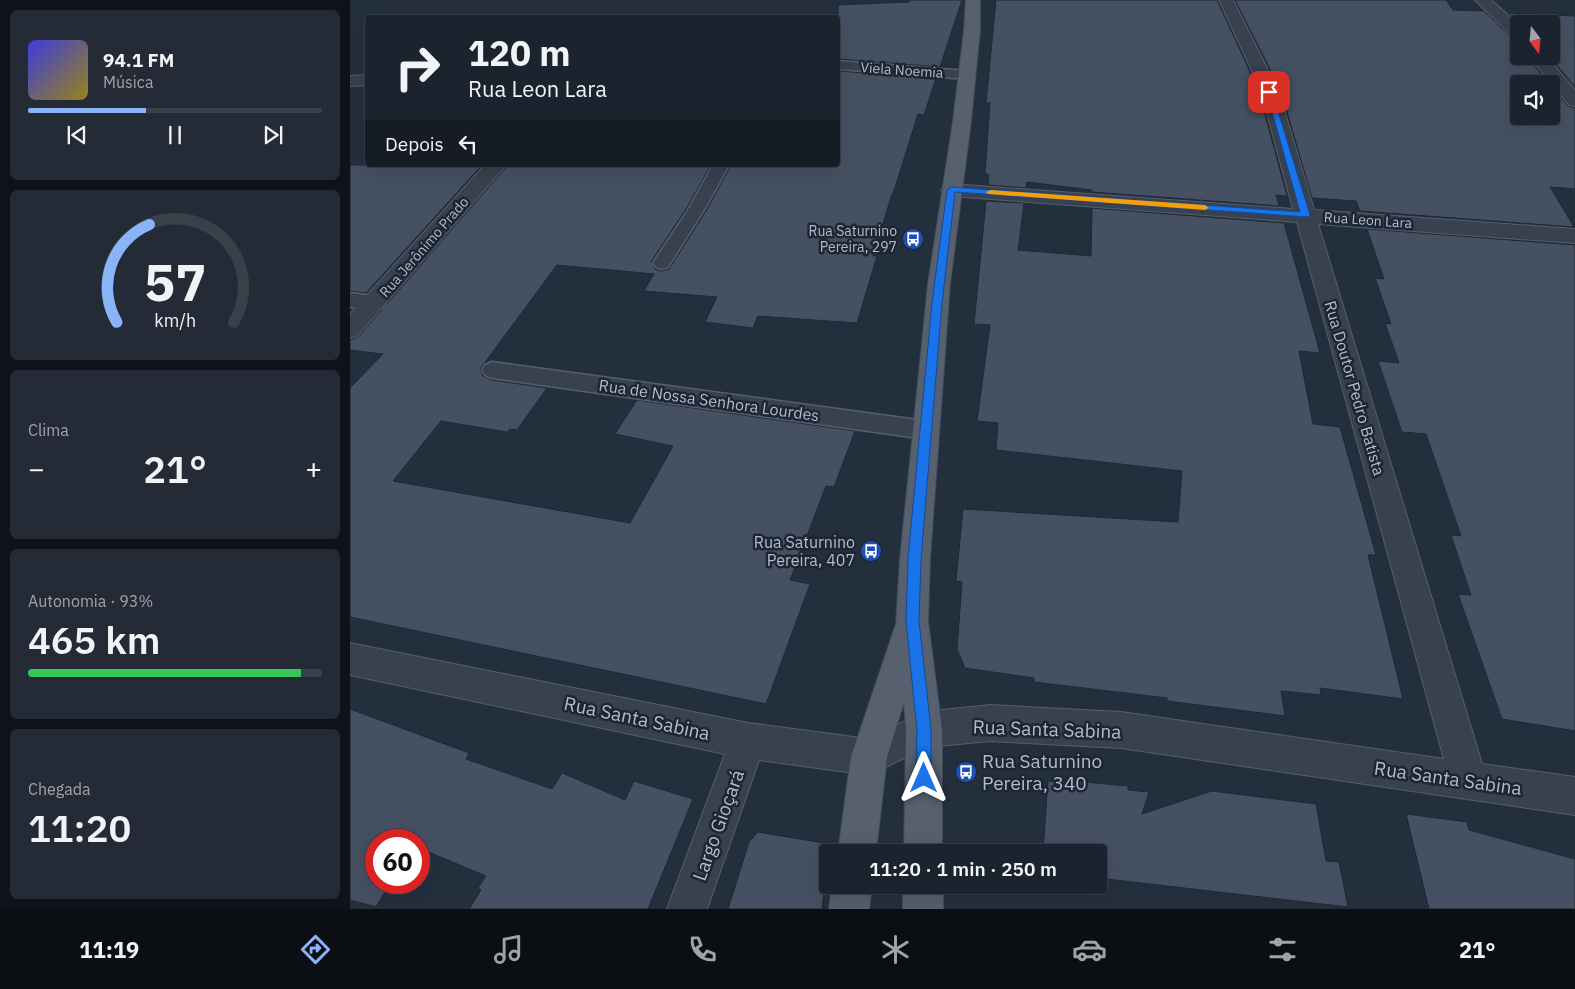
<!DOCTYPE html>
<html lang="pt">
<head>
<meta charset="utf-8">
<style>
  body { margin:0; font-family:"IBM Plex Sans",sans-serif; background:#242b36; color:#f1f3f6; height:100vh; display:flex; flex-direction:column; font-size:19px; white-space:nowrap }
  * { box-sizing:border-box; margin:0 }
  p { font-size:16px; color:#a0a4aa }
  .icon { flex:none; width:28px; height:28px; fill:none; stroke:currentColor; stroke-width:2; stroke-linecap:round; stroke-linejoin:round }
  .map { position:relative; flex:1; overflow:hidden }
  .drawer { display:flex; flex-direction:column; gap:10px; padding:10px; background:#0f1319; width:350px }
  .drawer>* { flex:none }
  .guide { position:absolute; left:15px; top:15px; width:475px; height:152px; border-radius:5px; box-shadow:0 5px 20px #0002,0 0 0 1px #39404a; background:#1b232e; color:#f1f3f6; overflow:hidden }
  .needle { width:32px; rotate:164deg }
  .tools { position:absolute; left:1160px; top:15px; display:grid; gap:10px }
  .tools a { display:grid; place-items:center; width:50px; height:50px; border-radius:5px; background:#1b232e; box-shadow:0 5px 20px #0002,0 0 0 1px #39404a; font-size:25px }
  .speed { position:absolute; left:15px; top:829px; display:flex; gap:10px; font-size:25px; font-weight:700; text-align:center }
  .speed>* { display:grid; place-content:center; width:65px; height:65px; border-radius:50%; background:#1b232e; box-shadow:0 5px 20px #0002,0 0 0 1px #39404a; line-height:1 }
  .speed .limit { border:8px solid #d22; background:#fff; color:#111 }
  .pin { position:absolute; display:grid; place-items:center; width:42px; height:42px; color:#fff; margin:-21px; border-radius:10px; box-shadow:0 2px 8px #0006 }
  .me { position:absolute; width:55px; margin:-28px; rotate:0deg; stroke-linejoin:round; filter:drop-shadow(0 0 4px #0008) }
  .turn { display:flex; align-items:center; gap:18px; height:105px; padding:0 20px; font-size:22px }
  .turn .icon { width:65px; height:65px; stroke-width:2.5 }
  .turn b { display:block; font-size:35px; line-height:42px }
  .then { display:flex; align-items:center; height:48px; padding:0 20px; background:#0003; gap:10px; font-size:19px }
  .big { font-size:38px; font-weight:600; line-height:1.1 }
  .drawer .tile { flex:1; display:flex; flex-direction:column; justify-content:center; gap:8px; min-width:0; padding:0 18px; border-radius:8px; background:#242b36 }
  .drawer .dial { align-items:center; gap:0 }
  .dial svg { height:130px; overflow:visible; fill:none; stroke:#39404a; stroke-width:7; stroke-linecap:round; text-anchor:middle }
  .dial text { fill:#f1f3f6; stroke:none }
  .song { display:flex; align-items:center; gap:15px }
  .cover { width:60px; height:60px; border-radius:8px; background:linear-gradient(135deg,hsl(240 70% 55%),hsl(50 70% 35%)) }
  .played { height:5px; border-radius:2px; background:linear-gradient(90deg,#8ab4f8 40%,#39404a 40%) }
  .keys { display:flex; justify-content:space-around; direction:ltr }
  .heat { display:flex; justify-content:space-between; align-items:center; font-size:28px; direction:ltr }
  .charge { height:8px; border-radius:4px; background:linear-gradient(90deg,#34c759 93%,#39404a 0) }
  .trip { position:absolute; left:469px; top:844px; width:288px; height:50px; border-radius:5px; background:#1b232e; box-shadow:0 5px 20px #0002,0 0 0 1px #39404a; font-weight:600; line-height:50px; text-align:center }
  .tab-bar { display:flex; height:80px; justify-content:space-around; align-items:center; background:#0b0e12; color:#a0a4aa }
  .tab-bar .icon { width:35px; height:35px }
  .tab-bar .on { color:#8ab4f8 }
  .tab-bar b { font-size:22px; color:#f1f3f6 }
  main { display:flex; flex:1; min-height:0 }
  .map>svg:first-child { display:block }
</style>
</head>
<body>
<main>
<section class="drawer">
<div class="tile">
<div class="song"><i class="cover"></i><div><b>94.1 FM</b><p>Música</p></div></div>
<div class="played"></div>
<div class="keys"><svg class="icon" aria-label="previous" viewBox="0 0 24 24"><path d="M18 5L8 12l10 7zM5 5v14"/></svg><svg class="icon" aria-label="pause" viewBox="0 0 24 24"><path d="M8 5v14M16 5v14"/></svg><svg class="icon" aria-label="next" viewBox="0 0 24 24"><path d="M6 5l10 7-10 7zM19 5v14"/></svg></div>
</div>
<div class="tile dial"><svg viewBox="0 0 100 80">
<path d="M14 69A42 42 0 1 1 86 69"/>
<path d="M14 69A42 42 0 0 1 34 9" stroke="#8ab4f8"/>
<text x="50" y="56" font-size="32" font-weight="700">57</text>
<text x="50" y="72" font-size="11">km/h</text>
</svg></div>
<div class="tile"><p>Clima</p>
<div class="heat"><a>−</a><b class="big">21°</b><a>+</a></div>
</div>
<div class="tile"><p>Autonomia · 93%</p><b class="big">465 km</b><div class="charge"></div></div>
<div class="tile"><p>Chegada</p><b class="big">11:20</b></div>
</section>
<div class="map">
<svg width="1225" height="909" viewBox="0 0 1225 909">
  <rect width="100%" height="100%" fill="#242f3e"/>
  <!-- building -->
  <g fill="#455162" stroke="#1f2835">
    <polygon points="559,0 612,0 590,67 488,59 488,5 559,2"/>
    <polygon points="646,0 867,0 897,65 913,107 937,196 926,195 929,206 742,192 742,190 677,182 676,188 638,185 639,175 635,173 640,103 636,103"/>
    <polygon points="885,0 1096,0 1103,10 1134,11 1162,38 1169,41 1169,56 1177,56 1199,84 1169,84 1169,116 1201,116 1201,86 1218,106 1225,108 1225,189 1200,187 1224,227 1010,211 1006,201 962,198 935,105 917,63"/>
    <polygon points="1158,13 1225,16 1225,87 1199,56 1201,56 1201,24 1170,24"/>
    <polygon points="488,71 586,78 574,115 568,114 543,194 542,194 523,256 527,256 507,323 408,316 403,328 355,322 367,297 294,291 304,274 207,265 130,369 133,376 142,380 197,388 167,430 160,429 157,432 91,421 43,481 280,523 323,446 265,434 287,400 505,431 484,487 476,486 440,580 460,584 416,704 0,617 0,388 33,354 0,350 0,340 9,336 158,165 361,165 336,209 301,262 305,269 311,271 319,269 356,211 381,165 488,165"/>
    <polygon points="0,165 132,165 16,293 0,291"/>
    <polygon points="636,201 674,203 668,250 741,256 742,208 934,223 970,353 949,351 963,424 990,427 1026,555 1018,555 1053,699 970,688 971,695 931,691 935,716 817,701 817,698 684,682 684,678 615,668 607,649 612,582 606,581 613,509 828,522 832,471 646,450 648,423 627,421 640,325 624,324"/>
    <polygon points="1017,229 1225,245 1225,731 1152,719 1108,594 1121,595 1101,535 1111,536 1076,434 1052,432 1028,361 1049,363 1035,323 1041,324 1025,278 1034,279"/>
    <polygon points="0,709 119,753 116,759 202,789 212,773 275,800 284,781 343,799 298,909 119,909 131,890 128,888 136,876 69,848 69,840 26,840 26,882 41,882 26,907 0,900"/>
    <polygon points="712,780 778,786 778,790 799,792 792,814 862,791 966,804 976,861 989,862 998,907 748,878 748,852 693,852 698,781 712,782"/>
    <polygon points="1056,814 1117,822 1119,830 1225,859 1225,909 1079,909"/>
    <polygon points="408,832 480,844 472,909 378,909 399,842"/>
  </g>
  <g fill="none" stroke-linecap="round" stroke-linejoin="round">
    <!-- service casing -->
    <g stroke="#565f6c" stroke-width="3">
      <g id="service">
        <polygon points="488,61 617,71 624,75 617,79 488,69"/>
        <polygon points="363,165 379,165 354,210 318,267 312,269 306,267 303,263 338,210"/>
        <polygon points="0,293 33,297 36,302 33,307 26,309 0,307"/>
        <polygon points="142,362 575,421 583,424 586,430 583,436 575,439 142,378 135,375 132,370 135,365"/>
      </g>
    </g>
    <!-- minor casing -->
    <g stroke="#565f6c" stroke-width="2">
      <g id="minor">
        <polygon points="869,0 883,0 915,64 933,106 964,210 1225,229 1225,243 968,224 1132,764 1225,777 1225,815 771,748 640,741 577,747 519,775 409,760 357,909 317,909 375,754 0,675 0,643 398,723 518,739 574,712 640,705 771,712 1094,759 947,222 601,196 594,194 591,190 594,186 601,184 943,209 915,106 899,64"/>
        <polygon points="1125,0 1141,0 1169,25 1169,39 1163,37"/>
        <polygon points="1179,56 1196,56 1225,90 1225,106 1219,105"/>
        <polygon points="18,75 18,85 0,86 0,76"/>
        <polygon points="135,165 156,165 8,335 0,338 0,314"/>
      </g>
    </g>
    <!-- primary casing -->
    <g stroke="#414a57" stroke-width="2">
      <g id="primary">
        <polygon points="616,0 630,0 630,31 621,121 600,284 580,559 578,621 592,730 592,852 554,852 556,730 554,702 537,757 526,852 488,852 501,757 546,624 550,559 578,284 603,121 614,31"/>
        <polygon points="482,885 522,885 519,909 479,909"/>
        <rect x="553" y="885" width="40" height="24"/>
      </g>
    </g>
    <!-- service -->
    <use href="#service" fill="#38414e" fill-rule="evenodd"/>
    <!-- minor -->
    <use href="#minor" fill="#38414e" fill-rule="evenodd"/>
    <!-- primary -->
    <use href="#primary" fill="#56606e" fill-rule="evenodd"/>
  </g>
  <!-- route -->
  <polygon fill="#1a73e8" stroke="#114b97" points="916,90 922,92 960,215 958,217 605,192 592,303 571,559 569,621 581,730 581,778 579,783 574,785 568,783 566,778 567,730 556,621 558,559 582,303 597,190 601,187 950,212"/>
  <!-- slow -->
  <polygon fill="#f59e0b" points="641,190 855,205 859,208 855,210 638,194 636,192"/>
  <!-- icons -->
  <defs>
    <g id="bus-disc" transform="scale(1.125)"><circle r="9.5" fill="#1a4fb4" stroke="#1d2633"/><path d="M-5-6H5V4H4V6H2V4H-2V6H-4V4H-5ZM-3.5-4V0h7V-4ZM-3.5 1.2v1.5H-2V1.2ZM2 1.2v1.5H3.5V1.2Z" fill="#fff"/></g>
  </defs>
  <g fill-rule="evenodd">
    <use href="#bus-disc" x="563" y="239"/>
    <use href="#bus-disc" x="521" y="551"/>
    <use href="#bus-disc" x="616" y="772"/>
  </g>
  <g text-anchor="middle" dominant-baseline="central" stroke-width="5" stroke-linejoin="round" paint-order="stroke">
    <!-- far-street labels -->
    <g font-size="14" fill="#b4bcc9" stroke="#1d2633">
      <text transform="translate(552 70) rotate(4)">Viela Noemia</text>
      <text transform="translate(1018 220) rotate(4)">Rua Leon Lara</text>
      <text transform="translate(74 247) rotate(-49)">Rua Jerônimo Prado</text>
    </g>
    <!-- far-poi labels -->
    <g font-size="14" fill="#b4bcc9" stroke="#1d2633" text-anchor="end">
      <text x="547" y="231">Rua Saturnino<tspan x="547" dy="16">Pereira, 297</tspan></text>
    </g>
    <!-- street labels -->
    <g font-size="16" fill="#b4bcc9" stroke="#1d2633">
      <text transform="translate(1005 388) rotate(74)">Rua Doutor Pedro Batista</text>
      <text transform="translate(359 400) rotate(8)">Rua de Nossa Senhora Lourdes</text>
    </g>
    <!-- poi labels -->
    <g font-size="16" fill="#b4bcc9" stroke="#1d2633" text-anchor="end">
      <text x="505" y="542">Rua Saturnino<tspan x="505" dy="18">Pereira, 407</tspan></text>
    </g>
    <!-- near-street labels -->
    <g font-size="19" fill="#b4bcc9" stroke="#1d2633">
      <text transform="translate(287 718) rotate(12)">Rua Santa Sabina</text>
      <text transform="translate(697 729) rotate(2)">Rua Santa Sabina</text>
      <text transform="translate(1098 778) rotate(8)">Rua Santa Sabina</text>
      <text transform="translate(368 825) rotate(-70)">Largo Gioçará</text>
    </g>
    <!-- near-poi labels -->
    <g font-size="19" fill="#b4bcc9" stroke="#1d2633" text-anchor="start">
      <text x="632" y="761">Rua Saturnino<tspan x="632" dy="22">Pereira, 340</tspan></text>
    </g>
  </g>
</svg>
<div class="tools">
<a><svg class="needle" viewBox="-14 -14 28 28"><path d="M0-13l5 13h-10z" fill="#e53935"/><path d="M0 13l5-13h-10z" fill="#a0a4aa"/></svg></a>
<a><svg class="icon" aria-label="sound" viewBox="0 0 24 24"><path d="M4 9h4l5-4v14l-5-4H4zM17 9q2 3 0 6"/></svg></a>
</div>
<div class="speed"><div class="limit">60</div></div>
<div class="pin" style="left:919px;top:92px;background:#d93025"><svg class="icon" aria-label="arrive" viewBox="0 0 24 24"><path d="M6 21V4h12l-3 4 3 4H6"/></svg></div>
<svg class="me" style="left:574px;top:778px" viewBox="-20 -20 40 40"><path d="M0-17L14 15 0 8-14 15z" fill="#1a73e8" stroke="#fff" stroke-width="4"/></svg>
<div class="trip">11:20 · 1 min · 250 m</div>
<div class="guide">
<div class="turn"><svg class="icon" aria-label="right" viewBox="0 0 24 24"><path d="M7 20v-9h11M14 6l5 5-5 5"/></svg><div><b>120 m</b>Rua Leon Lara</div></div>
<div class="then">Depois<svg class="icon" aria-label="left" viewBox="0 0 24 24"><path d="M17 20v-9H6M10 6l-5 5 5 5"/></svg></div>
</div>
</div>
</main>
<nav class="tab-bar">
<b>11:19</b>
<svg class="icon on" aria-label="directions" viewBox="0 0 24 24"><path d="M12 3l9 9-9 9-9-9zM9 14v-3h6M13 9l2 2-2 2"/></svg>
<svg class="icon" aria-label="music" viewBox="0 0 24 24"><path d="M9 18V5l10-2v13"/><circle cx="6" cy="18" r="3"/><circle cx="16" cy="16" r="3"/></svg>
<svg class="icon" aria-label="phone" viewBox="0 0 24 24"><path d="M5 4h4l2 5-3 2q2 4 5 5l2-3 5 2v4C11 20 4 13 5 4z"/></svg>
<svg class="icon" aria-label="climate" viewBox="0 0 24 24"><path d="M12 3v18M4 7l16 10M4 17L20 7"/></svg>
<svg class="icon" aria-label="car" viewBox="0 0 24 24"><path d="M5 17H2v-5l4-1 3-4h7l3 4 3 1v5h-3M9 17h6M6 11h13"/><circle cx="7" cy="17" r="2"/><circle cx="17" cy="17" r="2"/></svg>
<svg class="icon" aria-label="filters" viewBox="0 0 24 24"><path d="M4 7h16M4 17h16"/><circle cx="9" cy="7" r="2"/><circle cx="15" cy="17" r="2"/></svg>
<b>21°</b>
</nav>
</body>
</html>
